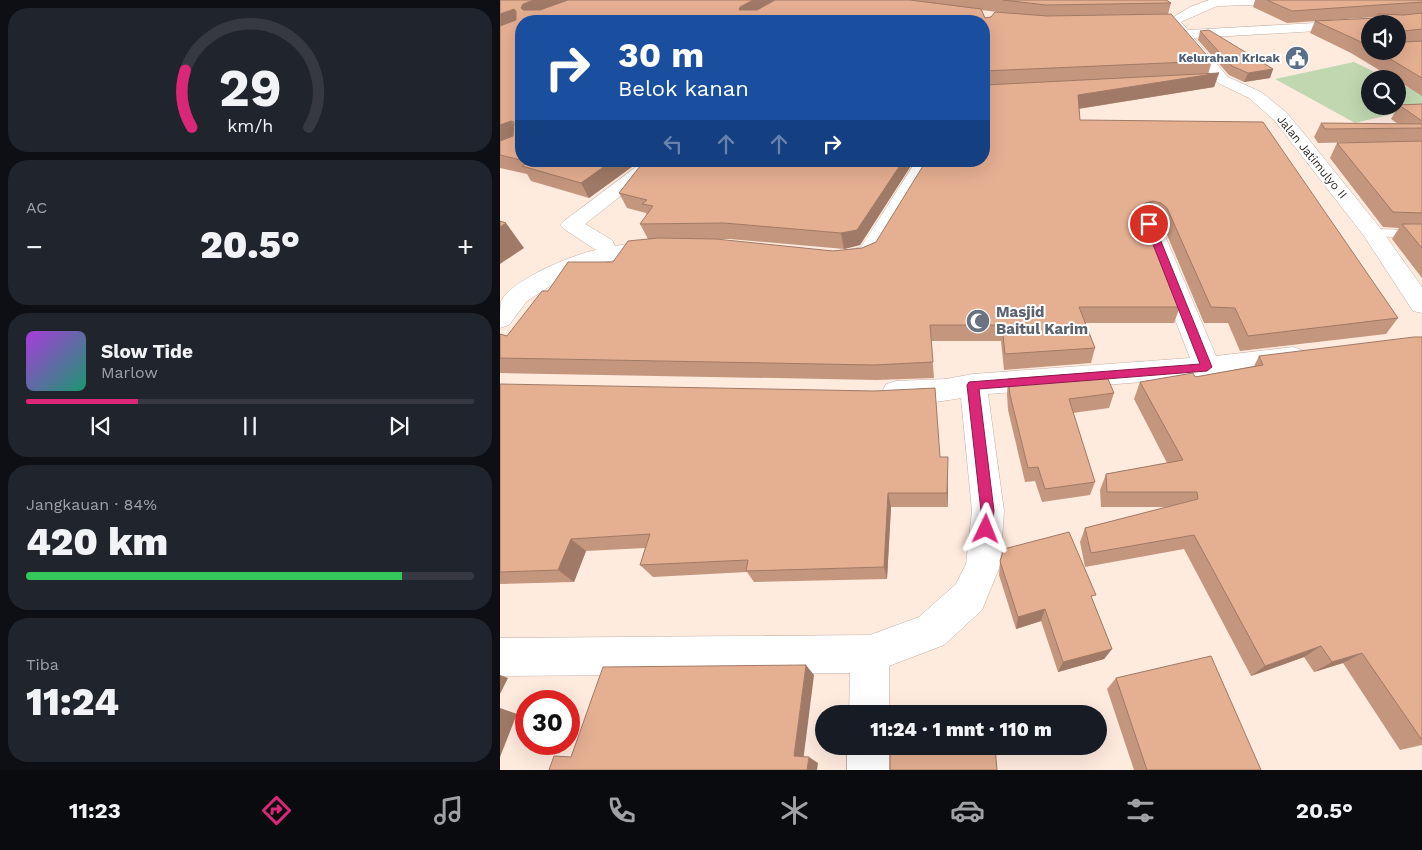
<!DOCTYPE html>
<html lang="id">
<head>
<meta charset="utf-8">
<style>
  body { margin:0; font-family:"Work Sans",sans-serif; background:#20242c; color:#f1f3f6; height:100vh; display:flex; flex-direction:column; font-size:19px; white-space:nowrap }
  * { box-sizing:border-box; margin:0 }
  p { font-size:16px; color:#9ea1a6 }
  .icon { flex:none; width:28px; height:28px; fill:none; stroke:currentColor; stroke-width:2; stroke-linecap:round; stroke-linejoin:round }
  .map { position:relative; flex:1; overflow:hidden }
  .side { display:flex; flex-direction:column; gap:8px; padding:8px; background:#0d0f14; width:500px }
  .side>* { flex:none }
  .guide { position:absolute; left:15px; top:15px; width:475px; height:152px; border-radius:20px; box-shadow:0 5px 20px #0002; background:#1a4fa0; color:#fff; overflow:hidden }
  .buttons { position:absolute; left:861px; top:15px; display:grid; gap:10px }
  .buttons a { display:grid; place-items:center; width:45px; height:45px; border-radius:50%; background:#171b24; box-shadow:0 5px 20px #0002; font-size:25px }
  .speed { position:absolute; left:15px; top:690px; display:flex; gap:10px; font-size:25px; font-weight:700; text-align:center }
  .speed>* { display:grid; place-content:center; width:65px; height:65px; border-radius:50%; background:#171b24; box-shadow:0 5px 20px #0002; line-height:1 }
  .speed .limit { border:8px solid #d22; background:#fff; color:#111 }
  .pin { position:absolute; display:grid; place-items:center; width:42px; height:42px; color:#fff; margin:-21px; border:2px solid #fff; border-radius:50%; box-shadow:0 1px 5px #0007 }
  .me { position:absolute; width:55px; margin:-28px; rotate:2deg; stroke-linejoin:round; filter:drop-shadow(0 0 4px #0008) }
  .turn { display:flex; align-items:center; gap:18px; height:105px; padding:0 20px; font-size:22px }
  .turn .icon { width:65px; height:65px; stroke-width:2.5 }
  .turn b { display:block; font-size:35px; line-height:42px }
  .lanes { display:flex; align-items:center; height:48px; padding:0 20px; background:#0003; justify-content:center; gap:25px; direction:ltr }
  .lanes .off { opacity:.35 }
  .big { font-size:38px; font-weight:800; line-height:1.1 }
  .side .widget { flex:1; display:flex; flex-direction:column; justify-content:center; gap:8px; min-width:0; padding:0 18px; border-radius:20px; background:#20242c }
  .side .dial { align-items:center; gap:0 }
  .dial svg { height:130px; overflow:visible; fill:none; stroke:#363941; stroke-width:7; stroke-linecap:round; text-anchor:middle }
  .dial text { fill:#f1f3f6; stroke:none }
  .song { display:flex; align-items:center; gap:15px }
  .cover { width:60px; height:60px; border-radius:8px; background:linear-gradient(135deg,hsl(280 70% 55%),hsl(160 70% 35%)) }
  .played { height:5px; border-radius:2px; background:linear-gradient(90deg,#db2777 25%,#363941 25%) }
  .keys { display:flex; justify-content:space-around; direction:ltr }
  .heat { display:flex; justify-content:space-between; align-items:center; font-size:28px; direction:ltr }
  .charge { height:8px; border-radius:4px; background:linear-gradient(90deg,#34c759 84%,#363941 0) }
  .trip { position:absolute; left:315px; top:705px; width:292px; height:50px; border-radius:25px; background:#171b24; box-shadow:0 5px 20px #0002; font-weight:800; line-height:50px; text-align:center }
  .menu { display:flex; height:80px; justify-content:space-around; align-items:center; background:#090b0e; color:#9ea1a6 }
  .menu .icon { width:35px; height:35px }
  .menu .on { color:#db2777 }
  .menu b { font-size:22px; color:#f1f3f6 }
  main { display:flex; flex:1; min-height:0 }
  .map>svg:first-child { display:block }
</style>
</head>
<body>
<main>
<section class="side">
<div class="widget dial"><svg viewBox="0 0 100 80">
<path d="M14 69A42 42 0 1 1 86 69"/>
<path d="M14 69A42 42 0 0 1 10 34" stroke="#db2777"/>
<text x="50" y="56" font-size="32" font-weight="700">29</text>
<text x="50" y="72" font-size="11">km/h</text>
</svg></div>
<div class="widget"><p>AC</p>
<div class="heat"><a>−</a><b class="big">20.5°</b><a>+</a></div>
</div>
<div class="widget">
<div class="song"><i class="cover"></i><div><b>Slow Tide</b><p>Marlow</p></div></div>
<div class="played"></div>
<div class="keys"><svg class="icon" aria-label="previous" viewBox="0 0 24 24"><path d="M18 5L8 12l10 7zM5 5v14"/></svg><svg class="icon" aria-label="pause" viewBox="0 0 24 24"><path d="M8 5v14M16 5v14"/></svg><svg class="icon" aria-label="next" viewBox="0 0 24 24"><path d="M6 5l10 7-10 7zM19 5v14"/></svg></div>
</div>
<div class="widget"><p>Jangkauan · 84%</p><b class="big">420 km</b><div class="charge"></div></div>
<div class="widget"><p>Tiba</p><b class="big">11:24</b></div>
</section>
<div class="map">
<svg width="922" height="770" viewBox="0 0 922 770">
  <rect width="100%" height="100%" fill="#ffeade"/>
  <!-- green -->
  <polygon fill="#c0d7b0" points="854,62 889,79 870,79 870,106 898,106 898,83 922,94 922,107 855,123 775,79"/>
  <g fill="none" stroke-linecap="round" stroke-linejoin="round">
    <!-- service casing -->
    <g stroke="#c1aea2" stroke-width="1">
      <polygon id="service" points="872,229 922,230 922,238 867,236 865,233 867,230"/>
    </g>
    <!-- minor casing -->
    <g stroke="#c1aea2" stroke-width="1">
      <g id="minor">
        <polygon points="709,0 785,0 779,4 717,6 681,22 688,30 870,20 876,24 870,24 870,28 694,38 728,77 761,92 786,112 815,147 880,228 922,287 922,313 913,311 864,236 774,120 749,98 718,83 667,21 690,7"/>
        <path d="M144,161h21l-80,63 27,16 3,6 44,-7 8,2 3,5 -3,5 -69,12 -37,16 -34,22 -18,24 -9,3c0,-8 0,-21 1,-27 12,-22 71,-46 95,-51l-32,-21 -4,-4 4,-4z"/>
        <polygon points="416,161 434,161 377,257 358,264 344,265 336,263 333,258 336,253 361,247"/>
        <path d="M649,218l7,2 4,4 56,132 77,-9 9,3 4,7 -4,7 -9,3 -86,10 -219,17 16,117 -4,55 -18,44 -38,35 -55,21v48h-40l1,-41 -350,3v-38l370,-3 49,-18 37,-33 10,-20 6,-53 -11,-113c-23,4 -53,9 -75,2l-4,-8 4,-8 10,-3 50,-2 27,-5 217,-16 -52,-134 4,-4z"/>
        <rect x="347" y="746" width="42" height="24"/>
      </g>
    </g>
    <!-- service -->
    <use href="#service" fill="#fff" fill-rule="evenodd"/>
    <!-- minor -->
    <use href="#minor" fill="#fff" fill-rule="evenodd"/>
  </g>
  <!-- wall -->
  <g fill="#c5967e" fill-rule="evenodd">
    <path d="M0,0h666l5,3 -3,11 44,47 -4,13 11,-1 -5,14 -135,22 1,11 318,198 -12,16 -146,17 -12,-28h-24l-42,-100 -5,-5 -9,-2 -4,2 36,89 -6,16h-89l10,25 -4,15 -87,7 -3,-29h-70l3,37 -57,2 -377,-7v-39l7,2 41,-45 65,-29 35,-23 -8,-15 7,-9 -1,-2 -19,-5 -8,-15 295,-32 -54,84 -16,4 -114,-10h-26l129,12 29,-3 14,-6 108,-81v-140h-463v140h119l-51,37 -58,-17 -4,-7 -27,-6zM481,10l25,3 -21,5z"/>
    <path d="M755,0h167v96l-24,-15v-2h-4l-43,-26 -41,-20 5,-12 61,-3v-1l-89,6 -34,-16zM870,24l28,27h-28z"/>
    <polygon points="700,31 773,69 770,78 744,82 729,75 698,40"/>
    <polygon points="922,104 922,278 892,239 899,228 883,227 830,158 837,143 868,142 818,143 814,137 821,123 898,124 891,119 899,105"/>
    <polygon points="922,337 922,745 900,750 843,663 814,672 804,657 751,676 684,549 585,567 580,542 585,528 667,507 601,507 600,490 606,474 667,463 634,399 640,382 695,377 754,366 759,356"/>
    <polygon points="508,379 614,393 609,408 573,413 595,482 590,495 542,502 535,481 525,482 508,410 507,394"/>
    <polygon points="0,384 440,457 448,471 448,507 391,507 387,579 254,582 247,572 153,577 140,565 145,548 86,551 74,582 0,584"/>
    <polygon points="500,561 593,601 612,649 604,659 558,672 541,621 516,629 499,575"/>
    <polygon points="616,678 761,770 634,770 607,689"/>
  </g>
  <!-- shaded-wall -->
  <g fill="#a07a66">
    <polygon points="34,0 71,0 27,20 21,8 23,4"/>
    <polygon points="253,0 278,0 243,19 239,10 240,7"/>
    <polygon points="14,9 20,21 0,29 0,14"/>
    <polygon points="898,37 903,37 898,47"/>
    <polygon points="773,69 770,78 744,82 748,73"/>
    <polygon points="719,73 714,87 576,109 578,95"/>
    <polygon points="11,121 20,135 0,144 0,125"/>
    <polygon points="112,161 140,161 89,198 81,183"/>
    <polygon points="403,161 414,161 360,245 344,249 341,233"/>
    <polygon points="653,201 648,216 641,219 640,209 645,203"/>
    <polygon points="6,223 24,248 0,264 0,227"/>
    <polygon points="448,457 448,507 447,493"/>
    <polygon points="388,493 391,507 387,579 384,567"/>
    <polygon points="71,539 86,551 74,582 58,570"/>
    <polygon points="545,609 541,621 516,629 518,617"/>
    <polygon points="821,646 804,657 751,676 765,666"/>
    <polygon points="612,649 604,659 558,672 563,662"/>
    <polygon points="862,653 843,663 814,672 832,662"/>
    <polygon points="306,665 314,675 303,762 294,756"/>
    <polygon points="0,675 8,678 0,694"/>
    <polygon points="0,708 17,714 0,757"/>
    <polygon points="309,757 318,763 317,770 307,770"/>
  </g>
  <!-- building -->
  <g fill="#e5af92" stroke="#a07a66">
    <polygon points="0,0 34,0 23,4 21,8 23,10 40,10 68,0 253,0 240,7 239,10 257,10 275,0 410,0 481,9 485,18 491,17 495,12 547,16 671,14 712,61 484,71 484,75 484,21 21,21 21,160 0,155 0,141 13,136 14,122 11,121 0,125 0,26 16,20 16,11 14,9 0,14"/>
    <polygon points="503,0 666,0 671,3 546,5"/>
    <polygon points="767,0 922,0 922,2 792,11"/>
    <polygon points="922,13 922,29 904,31 903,37 898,37 898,39 905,42 922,41 922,78 877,51 898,51 898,24 870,24 870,47 857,40 815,21 876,18 878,14 904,15"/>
    <polygon points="709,30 773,69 748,73 732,66 700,31"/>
    <polygon points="719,73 578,95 580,120 763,122 898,318 748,336 735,308 711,307 667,208 661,203 653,201 645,203 640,209 680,307 579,307 595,348 505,354 502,325 430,325 433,362 374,365 0,358 0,334 7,336 42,291 48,291 68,262 113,262 128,241 158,238 216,239 333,251 362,248 376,242 426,161 484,161 484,84 485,85"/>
    <polygon points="922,104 922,121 899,105"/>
    <polygon points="821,123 922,124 922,128 825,129"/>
    <polygon points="922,141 922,213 893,212 837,143"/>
    <polygon points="28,161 112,161 81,183 22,166 29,162"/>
    <polygon points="144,161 403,161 357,230 341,233 224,223 140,224 153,206 142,204 147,200 119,193"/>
    <polygon points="0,221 6,223 0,227"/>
    <polygon points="902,224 922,224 922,248"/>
    <polygon points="914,337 922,337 922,740 862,653 832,662 821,646 765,666 694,535 591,553 585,528 698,499 697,492 607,492 606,474 683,460 640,382 693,373 695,377 763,365 759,356"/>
    <polygon points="605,372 614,393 569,399 595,482 545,489 538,467 528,468 510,395 508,379"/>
    <polygon points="0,384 374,391 435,388 440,457 448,457 447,493 388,493 384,567 246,571 248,560 140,565 150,534 71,539 58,570 0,572"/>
    <polygon points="569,532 596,595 591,596 612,649 563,662 545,609 518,617 500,561 504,549"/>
    <polygon points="711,656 761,770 647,770 616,678"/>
    <polygon points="306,665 294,756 309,757 307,770 49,770 54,756 71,757 103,667"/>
    <polygon points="390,746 495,746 497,770 390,770"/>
  </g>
  <!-- route -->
  <polygon fill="#db2777" stroke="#8e194d" points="646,222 654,224 712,367 707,371 479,389 494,511 491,534 486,536 481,534 479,529 481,511 467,385 469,382 700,364 645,224"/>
  <!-- icons -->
  <defs>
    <g id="civic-disc" transform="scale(1.25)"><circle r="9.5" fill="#5c6f8a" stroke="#fff"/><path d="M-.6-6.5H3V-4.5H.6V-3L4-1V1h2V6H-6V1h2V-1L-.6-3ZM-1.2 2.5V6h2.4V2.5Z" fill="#fff"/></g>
    <g id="mosque-disc" transform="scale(1.25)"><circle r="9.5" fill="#6b7280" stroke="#fff"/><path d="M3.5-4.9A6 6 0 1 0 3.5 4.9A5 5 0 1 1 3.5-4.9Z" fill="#fff"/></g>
  </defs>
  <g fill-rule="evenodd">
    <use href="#civic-disc" x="797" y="58"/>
    <use href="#mosque-disc" x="478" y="321"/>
  </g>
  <g text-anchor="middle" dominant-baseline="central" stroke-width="4" stroke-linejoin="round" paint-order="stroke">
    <!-- far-service labels -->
    <g font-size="12" font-weight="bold" fill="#4e5e75" stroke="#fff" text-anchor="end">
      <text x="780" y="58">Kelurahan Kricak</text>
    </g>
    <!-- far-street labels -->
    <g font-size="12" fill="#302924" stroke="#fff">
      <text transform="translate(812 157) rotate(51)">Jalan Jatimulyo II</text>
    </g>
    <!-- worship labels -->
    <g font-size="15" font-weight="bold" fill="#5b616d" stroke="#fff" text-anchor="start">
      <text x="496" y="312">Masjid<tspan x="496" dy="17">Baitul Karim</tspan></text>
    </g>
  </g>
</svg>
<div class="buttons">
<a><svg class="icon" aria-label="sound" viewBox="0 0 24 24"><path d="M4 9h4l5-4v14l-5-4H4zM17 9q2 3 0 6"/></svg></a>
<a><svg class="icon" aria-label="search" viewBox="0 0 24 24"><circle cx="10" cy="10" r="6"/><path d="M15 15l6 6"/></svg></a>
</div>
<div class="speed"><div class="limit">30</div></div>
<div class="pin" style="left:649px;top:224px;background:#d93025"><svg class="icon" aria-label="arrive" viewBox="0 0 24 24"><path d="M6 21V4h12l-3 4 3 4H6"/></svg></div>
<svg class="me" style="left:486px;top:529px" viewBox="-20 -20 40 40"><path d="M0-17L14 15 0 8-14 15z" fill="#db2777" stroke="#fff" stroke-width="4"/></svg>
<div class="trip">11:24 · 1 mnt · 110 m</div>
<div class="guide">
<div class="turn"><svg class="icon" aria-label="right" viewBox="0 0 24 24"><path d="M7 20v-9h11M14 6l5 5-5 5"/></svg><div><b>30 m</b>Belok kanan</div></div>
<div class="lanes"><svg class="icon off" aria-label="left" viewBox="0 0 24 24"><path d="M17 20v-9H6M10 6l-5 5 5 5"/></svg><svg class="icon off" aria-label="ahead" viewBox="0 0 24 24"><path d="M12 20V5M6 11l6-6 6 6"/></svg><svg class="icon off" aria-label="ahead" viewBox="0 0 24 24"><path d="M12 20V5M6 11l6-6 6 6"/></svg><svg class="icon" aria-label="right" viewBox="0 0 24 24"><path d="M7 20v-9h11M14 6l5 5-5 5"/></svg></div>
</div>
</div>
</main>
<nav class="menu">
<b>11:23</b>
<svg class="icon on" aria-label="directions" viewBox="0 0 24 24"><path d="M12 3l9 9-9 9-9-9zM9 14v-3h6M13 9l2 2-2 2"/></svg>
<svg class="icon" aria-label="music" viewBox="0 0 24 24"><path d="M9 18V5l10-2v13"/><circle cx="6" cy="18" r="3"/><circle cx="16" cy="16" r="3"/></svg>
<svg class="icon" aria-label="phone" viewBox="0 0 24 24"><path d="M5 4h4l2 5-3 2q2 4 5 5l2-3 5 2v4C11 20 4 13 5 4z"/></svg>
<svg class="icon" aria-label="climate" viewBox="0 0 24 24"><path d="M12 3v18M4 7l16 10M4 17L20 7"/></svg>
<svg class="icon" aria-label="car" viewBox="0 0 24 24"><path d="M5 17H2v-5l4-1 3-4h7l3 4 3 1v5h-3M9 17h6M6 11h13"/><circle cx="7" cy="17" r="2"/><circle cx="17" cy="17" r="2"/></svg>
<svg class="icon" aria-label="filters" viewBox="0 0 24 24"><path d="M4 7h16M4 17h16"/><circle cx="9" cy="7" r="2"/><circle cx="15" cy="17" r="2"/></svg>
<b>20.5°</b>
</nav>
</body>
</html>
